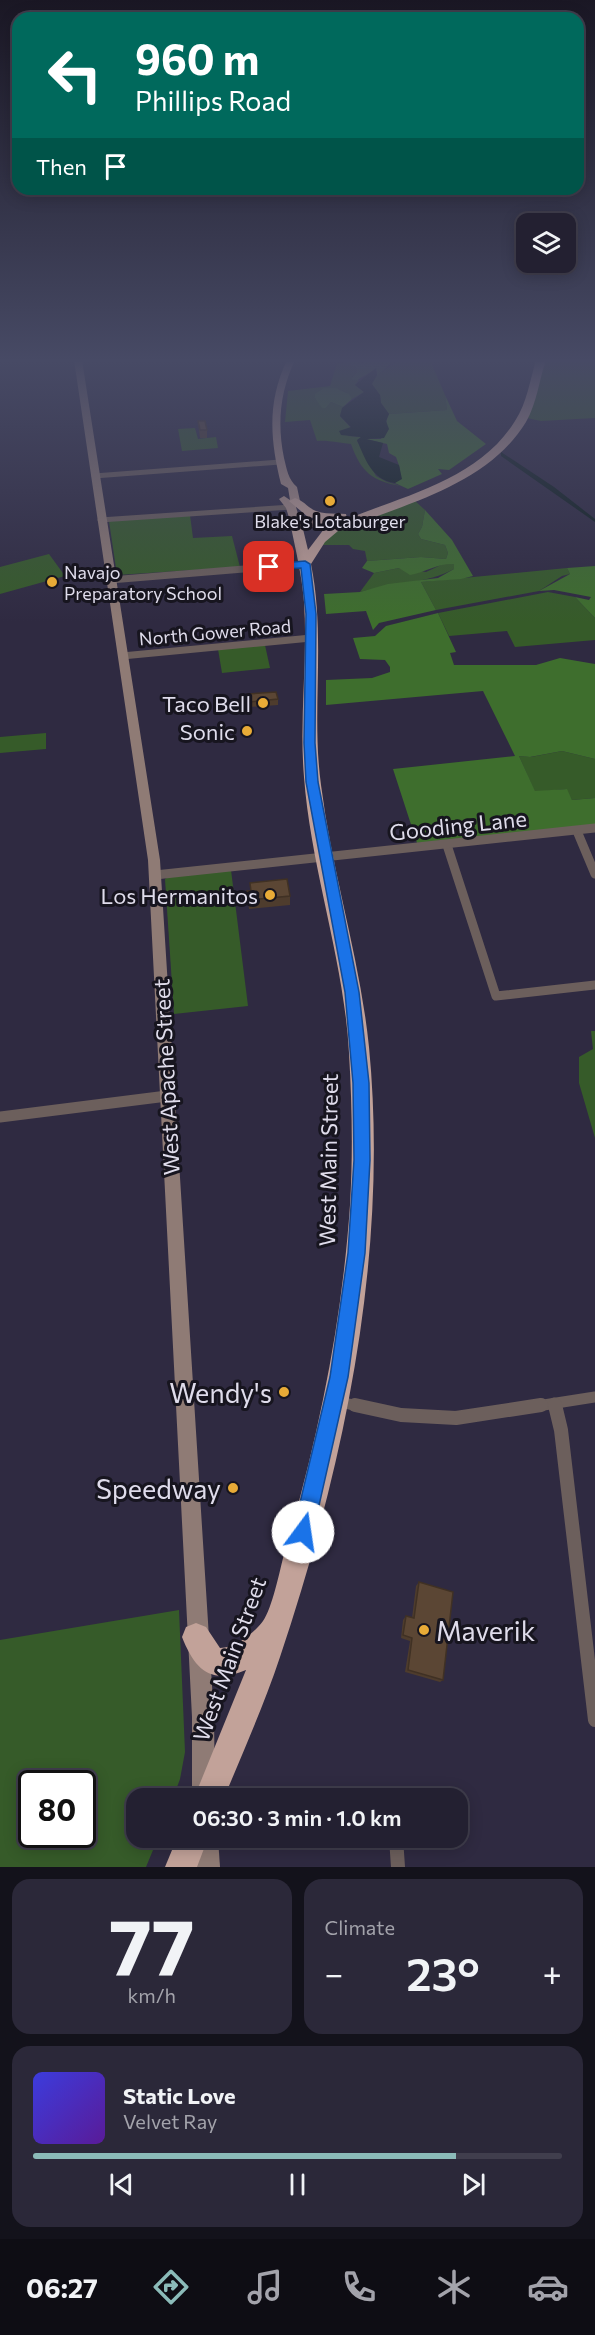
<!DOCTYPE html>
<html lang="en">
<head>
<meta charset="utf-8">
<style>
  body { margin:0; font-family:Commissioner,sans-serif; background:#2b2839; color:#f1f3f6; height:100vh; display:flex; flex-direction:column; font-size:22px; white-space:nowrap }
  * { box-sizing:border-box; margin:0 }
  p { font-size:20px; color:#a3a3ab }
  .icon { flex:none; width:33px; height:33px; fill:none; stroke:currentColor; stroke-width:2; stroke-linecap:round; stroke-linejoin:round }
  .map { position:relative; height:1867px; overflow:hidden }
  .side { display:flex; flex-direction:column; gap:12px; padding:12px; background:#13121b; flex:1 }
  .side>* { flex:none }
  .guide { position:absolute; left:12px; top:12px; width:572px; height:183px; border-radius:18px; box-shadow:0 3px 15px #0003,0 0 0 2px #403e4d; background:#00695c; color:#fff; overflow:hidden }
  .fabs { position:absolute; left:516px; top:213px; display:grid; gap:12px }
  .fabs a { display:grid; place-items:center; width:60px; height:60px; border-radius:12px; background:#232031; box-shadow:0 3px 15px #0003,0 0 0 2px #403e4d; font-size:30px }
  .speed { position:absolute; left:18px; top:1770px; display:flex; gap:12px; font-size:30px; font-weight:700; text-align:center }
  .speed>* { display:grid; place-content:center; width:78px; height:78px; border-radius:50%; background:#232031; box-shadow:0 3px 15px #0003,0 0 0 2px #403e4d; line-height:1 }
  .speed .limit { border:3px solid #111; border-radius:9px; background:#fff; color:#111 }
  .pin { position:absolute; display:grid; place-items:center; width:51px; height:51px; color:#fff; margin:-26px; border-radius:12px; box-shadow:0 3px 9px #0006 }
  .me { position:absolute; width:66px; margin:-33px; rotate:14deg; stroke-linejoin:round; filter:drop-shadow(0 0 4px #0008) }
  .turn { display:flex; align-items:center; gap:21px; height:126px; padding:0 24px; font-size:27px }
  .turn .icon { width:78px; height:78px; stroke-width:2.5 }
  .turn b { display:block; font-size:42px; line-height:51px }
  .then { display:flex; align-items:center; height:57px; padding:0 24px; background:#0003; gap:12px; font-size:22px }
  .big { font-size:45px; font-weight:600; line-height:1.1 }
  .side .tile { flex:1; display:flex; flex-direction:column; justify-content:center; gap:9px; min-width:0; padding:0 21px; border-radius:18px; background:#2b2839 }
  .side .dial { align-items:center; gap:0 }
  .dial b { font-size:78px; line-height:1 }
  .song { display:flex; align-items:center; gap:18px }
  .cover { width:72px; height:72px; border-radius:9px; background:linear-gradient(135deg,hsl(240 70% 55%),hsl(270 70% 35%)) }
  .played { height:6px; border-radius:3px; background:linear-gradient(90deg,#8bbbb9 80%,#403e4d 80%) }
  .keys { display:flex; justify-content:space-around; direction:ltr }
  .heat { display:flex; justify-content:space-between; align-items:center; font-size:33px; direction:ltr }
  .side .tiles { flex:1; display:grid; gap:12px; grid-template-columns:1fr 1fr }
  .tile:last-child { grid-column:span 2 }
  .trip { position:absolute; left:126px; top:1788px; width:342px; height:60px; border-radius:18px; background:#232031; box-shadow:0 3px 15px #0003,0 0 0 2px #403e4d; font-weight:600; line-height:60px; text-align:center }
  .dock { display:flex; height:96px; justify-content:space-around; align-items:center; background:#0e0d14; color:#a3a3ab }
  .dock .icon { width:42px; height:42px }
  .dock .selected { color:#8bbbb9 }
  .dock b { font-size:27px; color:#f1f3f6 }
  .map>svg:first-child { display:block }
</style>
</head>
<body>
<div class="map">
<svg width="595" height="1867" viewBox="0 0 595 1867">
  <rect width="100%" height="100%" fill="#2f2a41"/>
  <!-- green -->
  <g fill="#365b29" fill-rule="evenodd">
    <polygon points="395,360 430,360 445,395 447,410 389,414 381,403 380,395 371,384 377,375 395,363"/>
    <polygon points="546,360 595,360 595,418 541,421 527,418"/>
    <path d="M337,363l16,1 4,4v4l-5,5 7,3 -4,5 9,7 -12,7c-6,-10 -17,-11 -28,-11l-9,10 11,10 5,-6 12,5 -3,9 11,12 -3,8 13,1 -4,4 19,35 11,6 14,4c-29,-5 -40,-14 -50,-42 -13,-1 -22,-4 -34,-3l-7,-21 -25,2 3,-31 42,-5z"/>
    <polygon points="195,428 198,439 216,437 218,448 182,451 178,429"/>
    <polygon points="414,500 425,510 422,527 418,534 421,539 445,545 448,553 446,559 421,557 367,561 365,551 353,549 349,545 320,545 331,532"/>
    <polygon points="190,515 193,538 232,536 240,567 117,575 109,521"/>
    <polygon points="49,554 65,576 0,594 0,567"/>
    <path d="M443,564h12l-1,5c-26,14 -63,15 -94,23l14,-19 25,-5 27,4z"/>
    <polygon points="567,568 570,574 562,576 539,591 436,610 421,582"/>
    <polygon points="548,592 575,597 595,618 595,640 515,647 507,631 449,636 438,613"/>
    <polygon points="265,645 270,668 222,673 218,649"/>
    <polygon points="46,733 46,749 0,753 0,737"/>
    <polygon points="562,751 595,759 595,798 572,800 566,789 535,792 519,756 531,757"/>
    <polygon points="231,870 248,1006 174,1014 165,879 171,876"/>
    <polygon points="591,1031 595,1031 595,1138 579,1083 579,1057 593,1049"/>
    <path d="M179,1610l6,142 -5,27 -7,19h-37v40h22l-12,29h-146v-227zM32,1784h50v50h-50z"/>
  </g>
  <!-- forest -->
  <g fill="#3e6e2d">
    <polygon points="341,360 355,360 363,364 368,360 395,360 379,374 377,375 376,369 357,380 351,379 357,372 357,368"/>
    <polygon points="336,388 349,394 352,399 343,407 331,402 326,408 322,408 315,398 315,394 324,388"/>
    <path d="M445,395l12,26 29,23 -37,26 -11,-1 4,5 -34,15 -13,-6c8,-9 5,-15 1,-26l-7,-4 -2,-9 -21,-5h15c7,-9 3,-16 8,-25l58,-4z"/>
    <path d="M425,510l27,30 21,36 -12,3 -40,3 15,28 -57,13 -6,7 -7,-19 -40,3 -2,-20 36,-2 28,-8 50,-6 16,-9v-5c-16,-1 -28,8 -44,11l-11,-7 -25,5 -12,-5 5,-7 54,-4 25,2 2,-6 -3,-8 -24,-6 -3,-5 4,-7z"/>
    <polygon points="595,566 595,618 575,597 589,600 591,597 554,590 539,591 570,574 567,568"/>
    <polygon points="438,613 456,652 450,653 454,665 536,665 560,658 595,664 595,759 562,751 530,757 519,756 535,791 567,789 572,800 595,798 595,825 417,843 393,769 515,756 483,691 326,705 326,680 372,678 390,672 390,667 385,660 360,659 353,638 375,636 386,626"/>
  </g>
  <!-- water -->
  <g fill="#0f1f1f">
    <path d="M376,368l1,7 -5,9 8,11 1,8 8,11 -3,7 3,8 -5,9 -18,1 17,4 -4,14 20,8 3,14 -7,4c-23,-3 -30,-24 -38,-43l4,-3 -20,-2 -2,-4 12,-4 -11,-11 2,-8 22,-16 -9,-7z"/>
    <polygon points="501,452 554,487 595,519 595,522 501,456"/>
  </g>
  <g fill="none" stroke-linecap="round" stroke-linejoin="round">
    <!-- street-far4 -->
    <g stroke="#6c5f5c" stroke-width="5">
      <polyline points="94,476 280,462"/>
      <polyline points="100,520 291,507"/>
    </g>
    <!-- street-far3 -->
    <g stroke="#6c5f5c" stroke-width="7">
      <polyline points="110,580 305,564"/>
      <polyline points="122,656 311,638"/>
    </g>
    <!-- street-far2 -->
    <g stroke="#6c5f5c" stroke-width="9">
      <polyline points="577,831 595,874"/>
      <polyline points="447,845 496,996 595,985"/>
      <polyline points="155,875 595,828"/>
    </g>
    <!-- street-far1 -->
    <g stroke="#6c5f5c" stroke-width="11">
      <polyline points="0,1117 167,1096"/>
      <polyline points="336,1401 362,1407"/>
      <polyline points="554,1403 555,1407"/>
      <polyline points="531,1407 595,1397"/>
    </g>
    <!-- street -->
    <g stroke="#6c5f5c" stroke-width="14">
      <polyline points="355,1405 401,1415 456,1418 541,1405"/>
      <polyline points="555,1405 561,1430 595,1720"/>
      <polyline points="396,1838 398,1867"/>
    </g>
    <!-- secondary -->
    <g fill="#8f7b75" fill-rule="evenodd">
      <polygon points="74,360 82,360 160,860 214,1717 215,1798 192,1798 192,1717 148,860"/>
      <polygon points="194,1838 218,1838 220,1867 196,1867"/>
    </g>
    <!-- primary -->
    <path fill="#aa8f88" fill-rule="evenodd" d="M287,360h8c-15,32 -18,63 -11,98 3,12 4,21 13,29l3,14 -4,6 6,20 -5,3 -5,-3 -6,-19 -7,-9 5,-3 6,4 -2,-12 -7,-4c-11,-44 -14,-82 6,-124z"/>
    <!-- highway -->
    <g fill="#c2a299" fill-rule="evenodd">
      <path d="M536,360h10c-7,20 -9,43 -20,62 -39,64 -122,82 -188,109l-13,11 -14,22c15,73 0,148 10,221 11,88 39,173 48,262 20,206 -24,416 -89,610 -16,48 -37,95 -56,141h-30l52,-128c-35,15 -51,0 -64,-33l4,-10 10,-4 10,4 14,21c16,0 34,-15 43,-27 9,-12 17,-51 21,-67 34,-114 58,-231 66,-349 3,-51 2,-101 -1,-152 -5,-93 -38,-183 -45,-276 -5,-59 4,-117 0,-175 -2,-26 -8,-50 -13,-75l2,-3 26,-5 -11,-2 -19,-16 6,-3c8,2 13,10 21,13 10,4 21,2 30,3l1,5c59,-24 132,-40 168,-98 12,-18 15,-41 21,-61zM342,520l-18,9 -16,21 -5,-21z"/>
      <polygon points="177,1838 208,1838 197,1867 165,1867"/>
    </g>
  </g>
  <!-- wall -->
  <g fill="#4e3c2d">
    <polygon points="247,360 269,360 268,362"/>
    <polygon points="198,421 207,430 207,438 200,438"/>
    <polygon points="248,694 278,699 278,705 250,707"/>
    <polygon points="250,883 290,896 290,905 249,909 247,891 250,891"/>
    <polygon points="419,1582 443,1680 440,1682 405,1672 410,1641 401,1638 403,1620 406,1616 412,1618 416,1586"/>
  </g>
  <!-- building -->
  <g fill="#5b4634" stroke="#403124" stroke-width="1.5">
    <polygon points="198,421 205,421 207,430 200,430"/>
    <polygon points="276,692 278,699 250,702 248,694"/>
    <polygon points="287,879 290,896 248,900 247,891 251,891 250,883"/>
    <polygon points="419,1582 453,1592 443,1680 408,1670 412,1638 403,1635 406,1616 414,1618"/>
  </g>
  <!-- sky -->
  <linearGradient id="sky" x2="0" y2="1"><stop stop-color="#1a1724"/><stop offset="0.58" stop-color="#474a65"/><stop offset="1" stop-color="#474a65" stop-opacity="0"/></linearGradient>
  <rect width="595" height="622" fill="url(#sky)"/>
  <!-- route -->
  <polygon fill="#1a73e8" stroke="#114b97" stroke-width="1.5" points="305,561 310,564 316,614 315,743 318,782 359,992 369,1083 370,1160 365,1253 348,1377 313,1532 310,1540 303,1543 296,1540 293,1532 330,1377 348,1253 354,1160 353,1083 345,992 306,782 304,743 306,614 301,568 269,570 264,567 269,564"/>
  <!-- markers -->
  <g fill="#e8ab37" stroke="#17151f" stroke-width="2">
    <circle cx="330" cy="501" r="6"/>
    <circle cx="52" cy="582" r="6"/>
    <circle cx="263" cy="703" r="6"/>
    <circle cx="247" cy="731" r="6"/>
    <circle cx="270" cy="895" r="6"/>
    <circle cx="284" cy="1392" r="6"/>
    <circle cx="233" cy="1488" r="6"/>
    <circle cx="424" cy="1630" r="6"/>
  </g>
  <g text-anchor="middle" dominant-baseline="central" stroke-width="6" stroke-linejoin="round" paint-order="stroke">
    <!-- far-poi labels -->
    <g font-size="18" fill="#dfdceb" stroke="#17151f">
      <text x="330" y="521">Blake's Lotaburger</text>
      <text x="64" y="572" text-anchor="start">Navajo<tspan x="64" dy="21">Preparatory School</tspan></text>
    </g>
    <!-- far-street labels -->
    <g font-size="18" fill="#dfdceb" stroke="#17151f">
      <text transform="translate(215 632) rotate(-5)">North Gower Road</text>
    </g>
    <!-- poi labels -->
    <g font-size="22" fill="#dfdceb" stroke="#17151f" text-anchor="end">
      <text x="251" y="703">Taco Bell</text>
      <text x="235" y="731">Sonic</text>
      <text x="258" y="895">Los Hermanitos</text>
    </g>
    <!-- street labels -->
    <g font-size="22" fill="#dfdceb" stroke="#17151f">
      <text transform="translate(458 825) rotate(-6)">Gooding Lane</text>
      <text transform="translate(166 1077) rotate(-93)">West Apache Street</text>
      <text transform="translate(328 1160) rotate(-89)">West Main Street</text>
      <text transform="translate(229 1659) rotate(-70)">West Main Street</text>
    </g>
    <!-- near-poi labels -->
    <g font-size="27" fill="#dfdceb" stroke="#17151f" text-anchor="end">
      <text x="272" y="1392">Wendy's</text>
      <text x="221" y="1488">Speedway</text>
      <text x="436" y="1630" text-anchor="start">Maverik</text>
    </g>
  </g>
</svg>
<div class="fabs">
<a><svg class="icon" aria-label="layers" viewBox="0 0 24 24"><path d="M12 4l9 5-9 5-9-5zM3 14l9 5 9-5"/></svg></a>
</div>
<div class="speed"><div class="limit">80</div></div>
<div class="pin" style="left:269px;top:567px;background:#d93025"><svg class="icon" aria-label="arrive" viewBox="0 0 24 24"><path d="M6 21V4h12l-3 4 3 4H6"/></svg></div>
<svg class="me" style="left:303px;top:1532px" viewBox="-20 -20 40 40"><circle r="19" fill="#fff"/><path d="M0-13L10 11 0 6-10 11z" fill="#1a73e8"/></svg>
<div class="trip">06:30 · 3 min · 1.0 km</div>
<div class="guide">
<div class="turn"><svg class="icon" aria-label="left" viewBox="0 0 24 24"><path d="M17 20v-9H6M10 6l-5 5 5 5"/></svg><div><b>960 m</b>Phillips Road</div></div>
<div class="then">Then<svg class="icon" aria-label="arrive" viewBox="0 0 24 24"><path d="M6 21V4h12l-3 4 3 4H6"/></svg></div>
</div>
</div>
<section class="side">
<div class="tiles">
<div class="tile dial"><b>77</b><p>km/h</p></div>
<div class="tile"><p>Climate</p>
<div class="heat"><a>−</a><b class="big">23°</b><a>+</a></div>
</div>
<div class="tile">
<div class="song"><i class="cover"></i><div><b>Static Love</b><p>Velvet Ray</p></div></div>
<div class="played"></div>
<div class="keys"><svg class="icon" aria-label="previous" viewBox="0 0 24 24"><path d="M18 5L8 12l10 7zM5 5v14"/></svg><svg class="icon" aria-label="pause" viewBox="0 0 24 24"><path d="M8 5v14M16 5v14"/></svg><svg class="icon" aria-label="next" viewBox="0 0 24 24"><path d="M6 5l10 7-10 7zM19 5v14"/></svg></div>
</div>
</div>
</section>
<nav class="dock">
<b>06:27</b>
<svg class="icon selected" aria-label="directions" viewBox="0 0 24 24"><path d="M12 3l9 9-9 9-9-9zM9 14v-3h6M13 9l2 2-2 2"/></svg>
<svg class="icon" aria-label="music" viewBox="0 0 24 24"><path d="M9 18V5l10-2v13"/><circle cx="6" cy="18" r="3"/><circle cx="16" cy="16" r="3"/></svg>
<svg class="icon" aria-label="phone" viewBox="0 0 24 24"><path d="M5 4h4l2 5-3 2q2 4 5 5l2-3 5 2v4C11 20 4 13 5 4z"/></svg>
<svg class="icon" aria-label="climate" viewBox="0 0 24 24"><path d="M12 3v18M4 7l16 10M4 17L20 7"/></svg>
<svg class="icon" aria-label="car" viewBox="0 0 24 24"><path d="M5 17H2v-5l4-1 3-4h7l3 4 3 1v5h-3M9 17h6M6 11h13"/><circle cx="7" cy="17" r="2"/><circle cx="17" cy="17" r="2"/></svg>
</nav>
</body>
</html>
